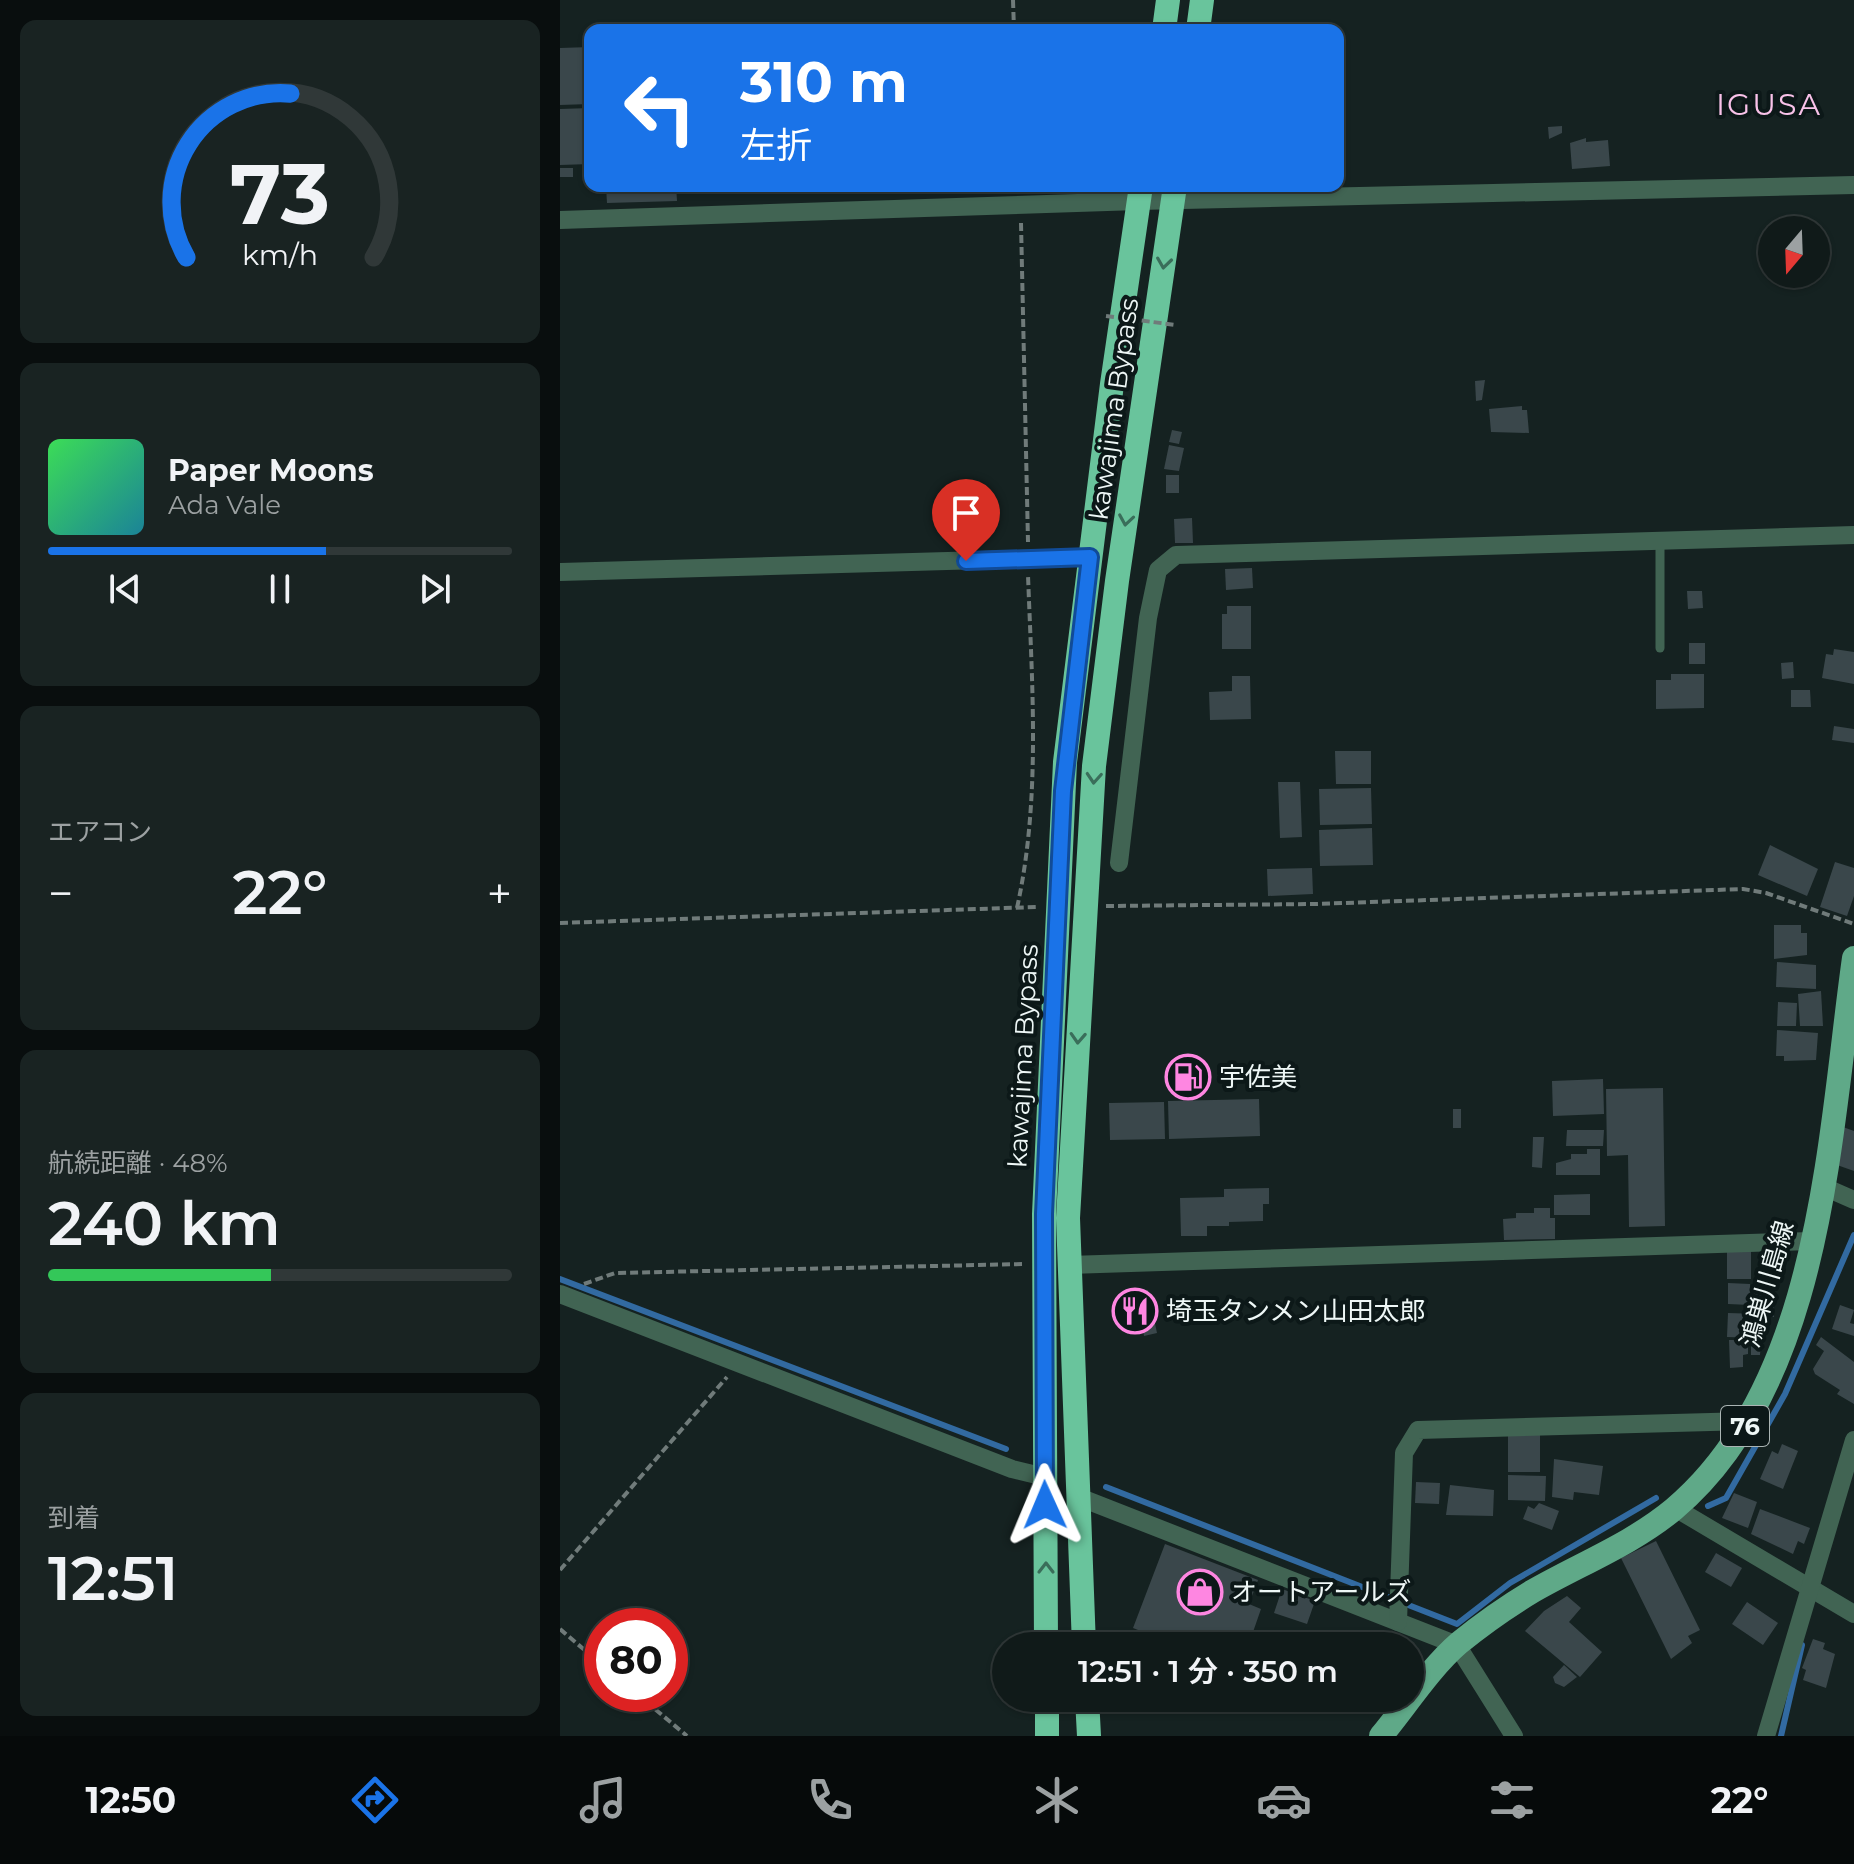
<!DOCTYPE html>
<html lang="ja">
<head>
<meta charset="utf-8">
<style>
  body { margin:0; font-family:Montserrat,"Noto Sans JP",sans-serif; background:#192322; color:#f1f3f6; height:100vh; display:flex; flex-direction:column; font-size:30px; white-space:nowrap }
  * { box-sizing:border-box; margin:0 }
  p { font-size:26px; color:#9ca1a2 }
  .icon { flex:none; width:44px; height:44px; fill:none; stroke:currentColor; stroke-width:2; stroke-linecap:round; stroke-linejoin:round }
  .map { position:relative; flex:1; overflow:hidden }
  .sheet { display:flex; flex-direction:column; gap:20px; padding:20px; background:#090e0e; width:560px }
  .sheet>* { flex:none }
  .guide { position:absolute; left:24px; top:24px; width:760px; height:168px; border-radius:16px; box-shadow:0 2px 6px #0004,0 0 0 2px #303838; background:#1a73e8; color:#fff; overflow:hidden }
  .needle { width:52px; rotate:199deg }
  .buttons { position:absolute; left:1198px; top:216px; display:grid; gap:16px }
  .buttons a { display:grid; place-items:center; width:72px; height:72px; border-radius:50%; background:#101a19; box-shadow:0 2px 6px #0004,0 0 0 2px #303838; font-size:40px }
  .speed { position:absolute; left:24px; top:1608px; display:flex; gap:16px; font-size:40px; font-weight:700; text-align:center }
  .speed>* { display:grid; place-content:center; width:104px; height:104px; border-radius:50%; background:#101a19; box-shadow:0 2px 6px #0004,0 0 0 2px #303838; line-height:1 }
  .speed .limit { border:12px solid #d22; background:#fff; color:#111 }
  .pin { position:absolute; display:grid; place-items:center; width:68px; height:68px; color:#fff; margin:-82px -34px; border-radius:50% 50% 50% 0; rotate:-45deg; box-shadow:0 0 8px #0007 }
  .pin .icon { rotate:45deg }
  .me { position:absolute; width:88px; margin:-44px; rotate:359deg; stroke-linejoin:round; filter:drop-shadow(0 0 6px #0008) }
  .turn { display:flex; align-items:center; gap:28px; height:168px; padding:0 24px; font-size:36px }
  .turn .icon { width:104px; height:104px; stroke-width:2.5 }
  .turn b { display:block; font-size:56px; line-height:68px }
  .big { font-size:60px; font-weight:600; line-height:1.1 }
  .sheet .tile { flex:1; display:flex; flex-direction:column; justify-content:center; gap:12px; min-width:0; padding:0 28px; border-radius:16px; background:#192322 }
  .sheet .dial { align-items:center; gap:0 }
  .dial svg { height:208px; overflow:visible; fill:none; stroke:#303838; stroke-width:7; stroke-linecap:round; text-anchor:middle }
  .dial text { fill:#f1f3f6; stroke:none }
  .song { display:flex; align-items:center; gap:24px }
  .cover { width:96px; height:96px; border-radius:12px; background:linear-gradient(135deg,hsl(130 70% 55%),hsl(190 70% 35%)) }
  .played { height:8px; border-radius:4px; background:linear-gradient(90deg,#1a73e8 60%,#303838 60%) }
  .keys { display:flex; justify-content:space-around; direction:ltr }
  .heat { display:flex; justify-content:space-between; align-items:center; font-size:44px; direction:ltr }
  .charge { height:12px; border-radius:6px; background:linear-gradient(90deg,#34c759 48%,#303838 0) }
  .trip { position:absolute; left:432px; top:1632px; width:432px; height:80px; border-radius:40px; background:#101a19; box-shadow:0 2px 6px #0004,0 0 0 2px #303838; font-weight:600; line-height:80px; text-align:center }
  .menu { display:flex; height:128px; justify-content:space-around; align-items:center; background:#060a0a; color:#9ca1a2 }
  .menu .icon { width:56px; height:56px }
  .menu .active { color:#1a73e8 }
  .menu b { font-size:36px; color:#f1f3f6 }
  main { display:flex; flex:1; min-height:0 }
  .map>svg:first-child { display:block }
</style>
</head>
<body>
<main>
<section class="sheet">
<div class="tile dial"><svg viewBox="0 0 100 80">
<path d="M14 69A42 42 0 1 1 86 69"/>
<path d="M14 69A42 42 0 0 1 54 6" stroke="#1a73e8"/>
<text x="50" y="56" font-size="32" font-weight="700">73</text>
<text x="50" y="72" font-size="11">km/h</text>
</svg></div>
<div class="tile">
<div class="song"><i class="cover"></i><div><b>Paper Moons</b><p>Ada Vale</p></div></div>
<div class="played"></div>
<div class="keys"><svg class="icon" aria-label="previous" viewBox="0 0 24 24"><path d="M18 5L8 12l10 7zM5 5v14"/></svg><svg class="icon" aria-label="pause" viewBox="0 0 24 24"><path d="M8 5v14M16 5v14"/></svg><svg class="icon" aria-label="next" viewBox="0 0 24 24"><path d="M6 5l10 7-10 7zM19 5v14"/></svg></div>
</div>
<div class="tile"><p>エアコン</p>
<div class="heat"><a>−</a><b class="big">22°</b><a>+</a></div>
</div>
<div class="tile"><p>航続距離 · 48%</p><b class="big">240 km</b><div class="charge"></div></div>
<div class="tile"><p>到着</p><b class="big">12:51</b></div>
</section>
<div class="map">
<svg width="1294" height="1736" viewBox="0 0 1294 1736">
  <rect width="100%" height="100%" fill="#152221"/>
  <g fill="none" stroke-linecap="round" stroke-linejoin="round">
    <!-- stream -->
    <g stroke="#326aa1" stroke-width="6">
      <polyline points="0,1279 446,1449"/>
      <polyline points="546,1487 897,1624 950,1583 1096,1498"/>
      <polyline points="1148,1506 1166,1498 1225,1394 1294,1235"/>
      <polyline points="1221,1736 1242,1645"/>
    </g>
  </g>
  <!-- building -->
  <g fill="#3a474b">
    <polygon points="30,47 30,104 0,105 0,48"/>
    <polygon points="30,108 30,178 27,171 30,164 0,165 0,109"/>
    <polygon points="1002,126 1002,133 989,139 988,127"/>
    <polygon points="1026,138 1026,142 1048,140 1050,166 1012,169 1010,143"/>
    <rect x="0" y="168" width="13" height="9"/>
    <polygon points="46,186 116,186 117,201 47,203"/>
    <polygon points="925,380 922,400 916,401 915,381"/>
    <polygon points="962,406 962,410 967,410 969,433 931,432 929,409"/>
    <polygon points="612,430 622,432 619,444 609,442"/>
    <polygon points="609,445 624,448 619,471 604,469"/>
    <rect x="606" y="475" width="13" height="18"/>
    <polygon points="632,518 633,543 615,543 614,519"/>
    <polygon points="692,568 693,588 666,590 665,569"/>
    <polygon points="1127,591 1142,591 1143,608 1128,609"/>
    <polygon points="667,606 691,606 691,649 662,649 662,614 667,614"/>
    <rect x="1129" y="643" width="16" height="21"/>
    <polygon points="1274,649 1294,652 1294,684 1262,678 1266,654 1273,655"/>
    <polygon points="1233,662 1234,678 1222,679 1221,663"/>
    <polygon points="1111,674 1144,674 1144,708 1096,709 1096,680 1111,680"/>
    <polygon points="672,676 690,676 691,719 650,720 649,692 672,691"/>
    <polygon points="1231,690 1250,690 1251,707 1231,707"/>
    <polygon points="1274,726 1294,729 1294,743 1272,740"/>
    <polygon points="775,751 811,751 811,784 776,784"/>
    <polygon points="718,782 740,782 742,837 720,838"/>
    <polygon points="811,788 812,824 760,825 759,789"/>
    <polygon points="812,828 813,865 760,866 759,830"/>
    <polygon points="1210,845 1258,869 1247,896 1198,875"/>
    <polygon points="1275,862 1294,868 1294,896 1287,916 1260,907"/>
    <polygon points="752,868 753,894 708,896 707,869"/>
    <polygon points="1214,925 1241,925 1241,933 1247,933 1247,955 1214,959"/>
    <polygon points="1217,962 1256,965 1256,989 1216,987"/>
    <polygon points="1261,991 1263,1026 1240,1026 1238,994"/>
    <polygon points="1218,1002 1237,1003 1236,1026 1217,1026"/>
    <polygon points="1217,1030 1258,1033 1256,1060 1224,1061 1224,1056 1216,1056"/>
    <polygon points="1043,1079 1044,1114 993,1116 992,1081"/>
    <polygon points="1103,1088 1105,1226 1069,1227 1068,1155 1047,1156 1046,1089"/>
    <polygon points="699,1099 700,1136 609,1139 608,1101"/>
    <polygon points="604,1102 605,1139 550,1140 549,1103"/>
    <rect x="893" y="1109" width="8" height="19"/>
    <polygon points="1283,1127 1294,1131 1294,1171 1277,1165"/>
    <polygon points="1007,1130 1044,1130 1043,1146 1006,1146"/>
    <polygon points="973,1137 984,1137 982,1168 972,1167"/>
    <polygon points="1027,1149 1040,1149 1040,1175 996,1175 996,1163 1011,1159 1011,1154 1027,1154"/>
    <polygon points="709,1188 709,1204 703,1204 703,1221 669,1222 669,1226 647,1226 647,1236 621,1236 620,1198 664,1197 664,1189"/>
    <polygon points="1030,1194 1030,1215 994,1215 994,1195"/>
    <polygon points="974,1208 990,1208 990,1218 995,1218 995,1239 944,1240 943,1219 956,1218 956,1213 974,1213"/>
    <rect x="1167" y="1251" width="24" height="28"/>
    <polygon points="1195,1277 1205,1277 1204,1298 1194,1298"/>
    <polygon points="1168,1283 1190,1284 1190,1305 1168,1304"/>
    <polygon points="588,1290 597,1333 584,1336 583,1330 567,1334 565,1324 559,1325 556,1307 562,1306 559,1296"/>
    <polygon points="1280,1305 1294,1310 1290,1323 1294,1324 1294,1336 1272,1329"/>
    <rect x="1201" y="1307" width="13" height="10"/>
    <polygon points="1168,1313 1200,1314 1199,1338 1167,1337"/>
    <polygon points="1261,1337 1294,1362 1294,1404 1277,1394 1280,1390 1255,1374 1253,1369 1264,1351 1256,1345"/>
    <polygon points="1169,1340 1188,1340 1188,1354 1183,1355 1183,1367 1170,1368"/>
    <polygon points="1191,1342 1201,1342 1200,1355 1191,1355"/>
    <rect x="948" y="1431" width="32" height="41"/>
    <polygon points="1222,1444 1238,1451 1223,1489 1200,1479 1212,1451 1218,1454"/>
    <polygon points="994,1459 1043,1466 1039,1495 1014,1492 1013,1500 992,1497"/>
    <polygon points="948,1475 986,1476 985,1501 948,1500"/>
    <polygon points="856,1482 880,1483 879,1504 855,1503"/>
    <polygon points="890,1485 934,1490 933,1516 886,1515"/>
    <polygon points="1174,1493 1197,1502 1188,1528 1162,1518"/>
    <polygon points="979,1503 999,1511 992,1530 963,1519 968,1506 974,1509"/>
    <polygon points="1200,1509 1250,1528 1244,1544 1238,1541 1233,1554 1191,1534"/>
    <polygon points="1096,1541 1140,1630 1128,1636 1132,1643 1111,1659 1061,1558"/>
    <polygon points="605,1544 698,1580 689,1604 701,1609 693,1632 727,1646 619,1646 573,1628"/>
    <polygon points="1156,1553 1182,1568 1171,1587 1145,1572"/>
    <polygon points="722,1589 755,1601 747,1624 714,1613"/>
    <polygon points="1007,1596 1021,1608 1009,1622 1042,1652 1020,1677 965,1631 984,1611"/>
    <polygon points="1187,1602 1218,1623 1203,1645 1172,1624"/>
    <polygon points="1253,1639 1265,1643 1263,1649 1275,1654 1266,1688 1243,1680 1246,1670 1242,1668"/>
    <polygon points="1004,1665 1017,1677 1004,1687 995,1683 993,1677"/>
  </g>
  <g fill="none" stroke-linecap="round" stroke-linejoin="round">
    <!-- path -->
    <g stroke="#707b7a" stroke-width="4" stroke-dasharray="8 4" stroke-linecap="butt">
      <polyline points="453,0 454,30"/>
      <polyline points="461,223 468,542"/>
      <polyline points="546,906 755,904 1183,889 1206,893 1294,924"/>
      <path d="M457,908c24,-109 15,-222 11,-333"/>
      <polyline points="0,923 477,907"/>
      <polyline points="24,1284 55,1273 465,1264"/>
      <polyline points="0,1570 167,1377"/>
      <polyline points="0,1629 42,1665"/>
      <polyline points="77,1694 127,1736"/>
    </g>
    <!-- lane -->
    <polyline stroke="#416453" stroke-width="9" points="1100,541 1100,648"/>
    <!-- street -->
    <g stroke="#416453" stroke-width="18">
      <polyline points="0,220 578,201 1294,185"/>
      <polyline points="0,572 530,557"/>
      <polyline points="559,863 588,618 598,570 616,555 1294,535"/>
      <polyline points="1262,1186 1294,1200"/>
      <polyline points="509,1265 1251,1241"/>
      <polyline points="0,1294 452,1469 485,1477"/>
      <polyline points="516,1496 897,1645 954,1736"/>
      <polyline points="1115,1508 1294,1614"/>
      <polyline points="838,1622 844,1453 858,1430 1188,1421"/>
      <polyline points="1206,1736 1294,1440"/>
    </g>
    <!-- primary -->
    <path stroke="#5fa988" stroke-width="24" d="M821,1736c25,-30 49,-68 78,-93 22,-18 49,-37 74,-52 47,-27 99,-47 141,-82 148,-125 155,-373 180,-551"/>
    <!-- highway -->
    <g stroke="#69c49c" stroke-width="24">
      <polyline points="604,30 608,0"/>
      <polyline points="638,30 642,0"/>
      <polyline points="486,1646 484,1214 505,762 552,384 581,186"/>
      <polyline points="524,1646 508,1218 534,766 557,581 615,186"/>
      <polyline points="487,1698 487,1736"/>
      <polyline points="527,1698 529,1736"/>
    </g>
    <!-- path-bridge -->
    <polyline stroke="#707b7a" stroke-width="4" stroke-dasharray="8 4" stroke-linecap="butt" points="546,316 616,325"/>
  </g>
  <!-- one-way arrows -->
  <defs><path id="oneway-chevron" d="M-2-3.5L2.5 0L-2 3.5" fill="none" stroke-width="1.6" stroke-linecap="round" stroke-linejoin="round" transform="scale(2)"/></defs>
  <g stroke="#3a6e5a">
    <use href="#oneway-chevron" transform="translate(604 263) rotate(98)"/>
    <use href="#oneway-chevron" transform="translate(566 520) rotate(99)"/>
    <use href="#oneway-chevron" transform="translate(534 778) rotate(94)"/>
    <use href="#oneway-chevron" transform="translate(518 1038) rotate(93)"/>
    <use href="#oneway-chevron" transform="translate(486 1568) rotate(-90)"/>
  </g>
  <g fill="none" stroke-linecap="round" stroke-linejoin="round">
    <!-- route casing -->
    <g stroke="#114b97" stroke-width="20">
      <polyline id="route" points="406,561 530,557 503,791 484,1214 485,1505"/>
    </g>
    <!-- route -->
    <use href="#route" stroke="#1a73e8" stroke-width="14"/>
  </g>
  <!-- icons -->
  <defs>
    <g id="fuel-ring" transform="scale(2.3)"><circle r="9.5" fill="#0c1818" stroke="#fe86e1" stroke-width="1.5"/><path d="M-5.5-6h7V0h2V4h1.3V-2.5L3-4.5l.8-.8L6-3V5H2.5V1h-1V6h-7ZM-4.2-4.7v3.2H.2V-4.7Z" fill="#fe86e1"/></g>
    <g id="restaurant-ring" transform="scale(2.3)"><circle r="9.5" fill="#0c1818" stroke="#fe86e1" stroke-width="1.5"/><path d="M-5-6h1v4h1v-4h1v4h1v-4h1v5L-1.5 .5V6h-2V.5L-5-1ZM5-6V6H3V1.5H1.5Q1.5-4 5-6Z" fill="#fe86e1"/></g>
    <g id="shop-ring" transform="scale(2.3)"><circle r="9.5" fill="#0c1818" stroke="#fe86e1" stroke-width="1.5"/><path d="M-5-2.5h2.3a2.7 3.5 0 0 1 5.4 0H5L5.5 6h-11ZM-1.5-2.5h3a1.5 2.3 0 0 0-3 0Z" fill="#fe86e1"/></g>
  </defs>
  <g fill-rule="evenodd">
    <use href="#fuel-ring" x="628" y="1077"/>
    <use href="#restaurant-ring" x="575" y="1311"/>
    <use href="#shop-ring" x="640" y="1592"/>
  </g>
  <g text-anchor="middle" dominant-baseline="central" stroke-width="8" stroke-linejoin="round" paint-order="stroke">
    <!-- shield labels -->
    <rect fill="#0c1818" stroke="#aab4b3" stroke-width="2" x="1161" y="1406" width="48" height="40" rx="6"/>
    <g font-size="24" font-weight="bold" fill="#eef7f6">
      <text x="1185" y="1426">76</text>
    </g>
    <!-- street labels -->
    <g font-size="26" fill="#eef7f6" stroke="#0c1818">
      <text transform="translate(554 409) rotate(-82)">kawajima Bypass</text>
      <text transform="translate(463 1056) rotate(-87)">kawajima Bypass</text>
      <text transform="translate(1207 1284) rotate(-74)">鴻巣川島線</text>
    </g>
    <!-- poi labels -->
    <g font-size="26" fill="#eef7f6" stroke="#0c1818" text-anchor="start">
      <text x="659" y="1077">宇佐美</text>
      <text x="606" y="1311">埼玉タンメン山田太郎</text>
      <text x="671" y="1592">オートアールズ</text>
    </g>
    <!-- quarter labels -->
    <g font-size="30" letter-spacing="2" fill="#f9c2e9" stroke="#0c1818">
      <text x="1209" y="104">IGUSA</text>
    </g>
  </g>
</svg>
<div class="buttons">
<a><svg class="needle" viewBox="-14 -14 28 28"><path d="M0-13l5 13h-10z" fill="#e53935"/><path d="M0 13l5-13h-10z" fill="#9ca1a2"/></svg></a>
</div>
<div class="speed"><div class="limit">80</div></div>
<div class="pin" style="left:406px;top:561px;background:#d93025"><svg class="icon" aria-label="arrive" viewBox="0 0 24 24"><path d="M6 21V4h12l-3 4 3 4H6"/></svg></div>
<svg class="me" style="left:485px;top:1505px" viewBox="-20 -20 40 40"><path d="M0-17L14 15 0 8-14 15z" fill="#1a73e8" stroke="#fff" stroke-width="4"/></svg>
<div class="trip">12:51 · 1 分 · 350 m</div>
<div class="guide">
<div class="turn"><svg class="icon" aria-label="left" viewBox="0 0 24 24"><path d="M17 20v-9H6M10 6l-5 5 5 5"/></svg><div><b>310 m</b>左折</div></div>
</div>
</div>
</main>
<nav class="menu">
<b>12:50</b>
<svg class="icon active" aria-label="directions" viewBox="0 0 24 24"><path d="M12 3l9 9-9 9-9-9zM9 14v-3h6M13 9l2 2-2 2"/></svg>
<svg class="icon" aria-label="music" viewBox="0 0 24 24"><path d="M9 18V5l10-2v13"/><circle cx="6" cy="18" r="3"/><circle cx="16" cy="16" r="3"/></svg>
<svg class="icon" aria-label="phone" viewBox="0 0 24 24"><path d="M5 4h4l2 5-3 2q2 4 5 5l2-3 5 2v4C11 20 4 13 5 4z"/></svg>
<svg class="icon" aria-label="climate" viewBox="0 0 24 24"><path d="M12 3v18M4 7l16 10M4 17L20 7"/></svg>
<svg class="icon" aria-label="car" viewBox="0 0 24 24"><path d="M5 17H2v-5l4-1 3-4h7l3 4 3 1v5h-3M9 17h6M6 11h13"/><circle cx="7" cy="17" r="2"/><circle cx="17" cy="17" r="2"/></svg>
<svg class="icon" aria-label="filters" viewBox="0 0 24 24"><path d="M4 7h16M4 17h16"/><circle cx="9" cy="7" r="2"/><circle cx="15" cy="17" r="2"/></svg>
<b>22°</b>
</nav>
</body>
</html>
